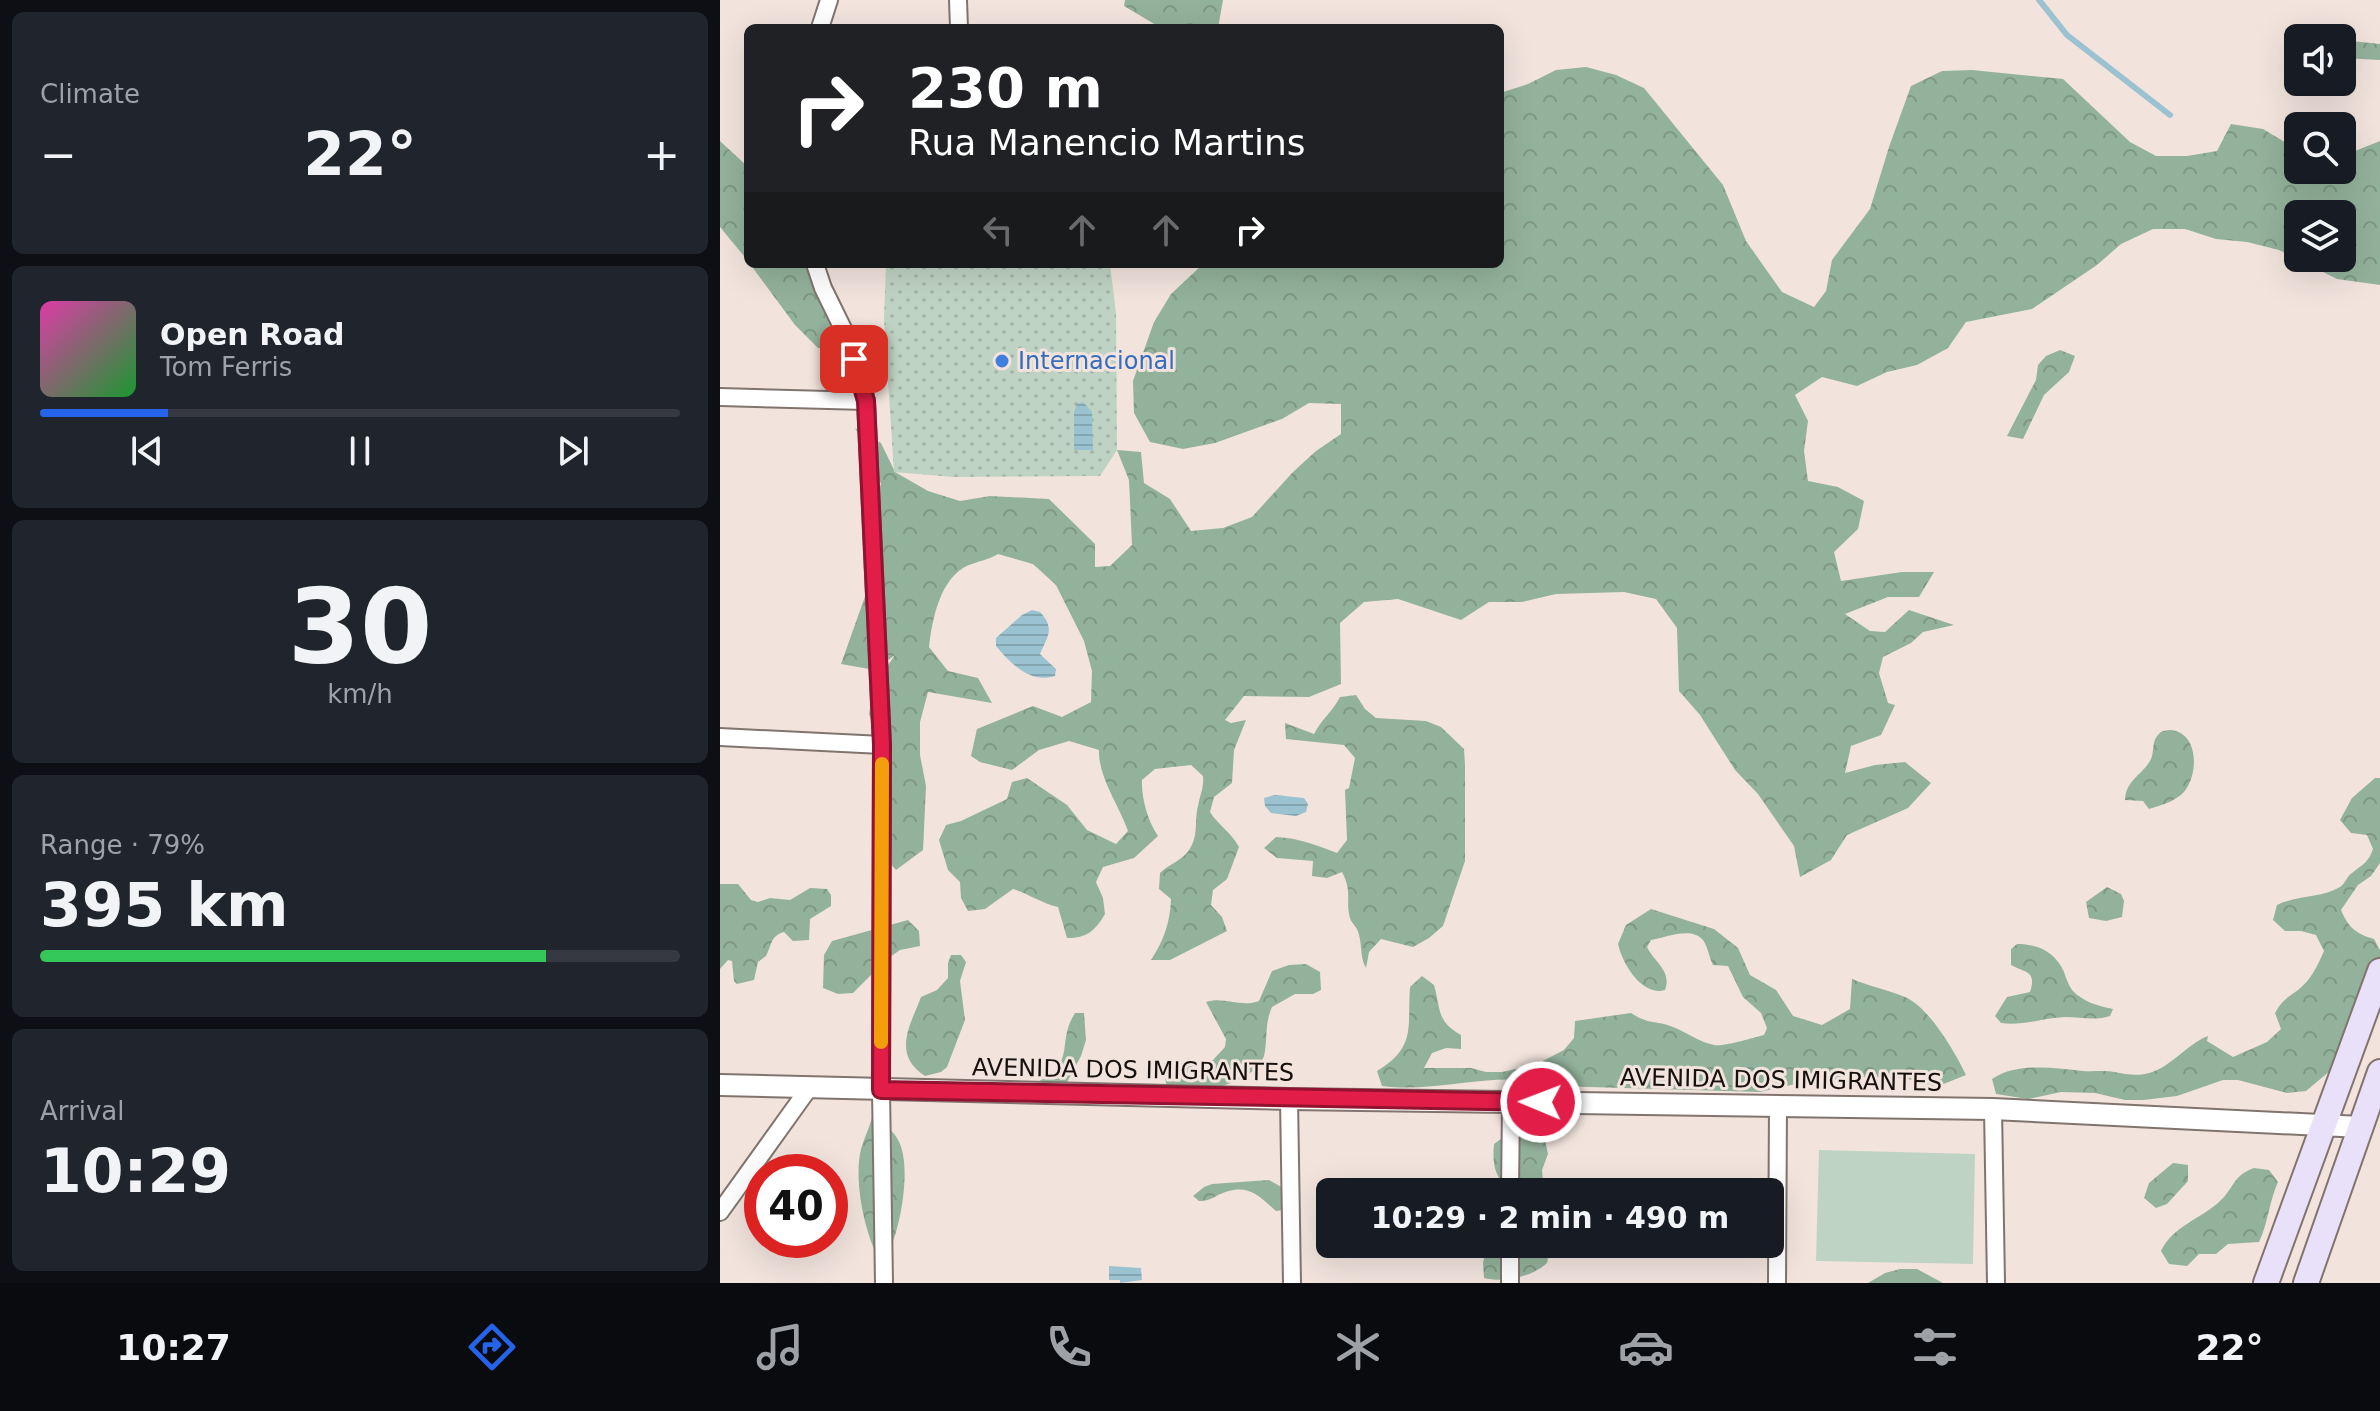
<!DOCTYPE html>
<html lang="en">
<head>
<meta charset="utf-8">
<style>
  body { margin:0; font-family:"DejaVu Sans",sans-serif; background:#20242c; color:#f1f3f6; height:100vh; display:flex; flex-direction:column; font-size:30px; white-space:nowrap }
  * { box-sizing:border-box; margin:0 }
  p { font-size:26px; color:#9ea1a6 }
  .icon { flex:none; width:44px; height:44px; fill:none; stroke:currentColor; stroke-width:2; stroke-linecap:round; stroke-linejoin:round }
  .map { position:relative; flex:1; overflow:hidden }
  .details { display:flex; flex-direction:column; gap:12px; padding:12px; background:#0d0f14; width:720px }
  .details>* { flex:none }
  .top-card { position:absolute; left:24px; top:24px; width:760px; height:244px; border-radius:12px; box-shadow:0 8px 32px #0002; background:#202124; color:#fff; overflow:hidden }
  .fabs { position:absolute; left:1564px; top:24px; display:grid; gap:16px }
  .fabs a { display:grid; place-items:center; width:72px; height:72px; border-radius:12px; background:#171b24; box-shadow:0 8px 32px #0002; font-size:40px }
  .speed { position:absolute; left:24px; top:1154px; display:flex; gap:16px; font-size:40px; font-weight:700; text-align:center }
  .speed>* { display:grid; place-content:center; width:104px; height:104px; border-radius:50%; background:#171b24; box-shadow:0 8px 32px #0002; line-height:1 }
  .speed .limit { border:12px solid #d22; background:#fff; color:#111 }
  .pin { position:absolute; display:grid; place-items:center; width:68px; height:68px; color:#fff; margin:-34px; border-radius:16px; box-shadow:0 4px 12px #0006 }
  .me { position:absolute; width:88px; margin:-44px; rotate:271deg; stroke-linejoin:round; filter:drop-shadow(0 0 6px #0008) }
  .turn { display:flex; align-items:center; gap:28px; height:168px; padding:0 32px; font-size:36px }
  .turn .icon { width:104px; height:104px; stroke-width:2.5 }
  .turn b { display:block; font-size:56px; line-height:68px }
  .lanes { display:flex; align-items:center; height:76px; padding:0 32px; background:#0003; justify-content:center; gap:40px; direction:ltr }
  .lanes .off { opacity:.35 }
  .big { font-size:60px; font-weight:800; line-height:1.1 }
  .details .widget { flex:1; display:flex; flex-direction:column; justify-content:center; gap:12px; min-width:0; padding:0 28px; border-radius:12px; background:#20242c }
  .details .dial { align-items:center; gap:0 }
  .dial b { font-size:104px; line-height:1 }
  .song { display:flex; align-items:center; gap:24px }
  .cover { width:96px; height:96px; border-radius:12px; background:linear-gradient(135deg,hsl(320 70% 55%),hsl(130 70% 35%)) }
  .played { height:8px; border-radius:4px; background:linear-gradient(90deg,#2563eb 20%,#363941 20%) }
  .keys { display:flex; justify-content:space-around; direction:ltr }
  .heat { display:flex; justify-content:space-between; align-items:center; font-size:44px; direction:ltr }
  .charge { height:12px; border-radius:6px; background:linear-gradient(90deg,#34c759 79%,#363941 0) }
  .trip { position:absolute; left:596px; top:1178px; width:468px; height:80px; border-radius:12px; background:#171b24; box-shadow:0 8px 32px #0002; font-weight:800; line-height:80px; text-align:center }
  .menu { display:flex; height:128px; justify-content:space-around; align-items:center; background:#090b0e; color:#9ea1a6 }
  .menu .icon { width:56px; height:56px }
  .menu .selected { color:#2563eb }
  .menu b { font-size:36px; color:#f1f3f6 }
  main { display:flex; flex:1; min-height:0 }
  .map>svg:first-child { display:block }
</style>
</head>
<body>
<main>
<section class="details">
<div class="widget"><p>Climate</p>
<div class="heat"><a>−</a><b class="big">22°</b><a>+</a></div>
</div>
<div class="widget">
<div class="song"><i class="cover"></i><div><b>Open Road</b><p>Tom Ferris</p></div></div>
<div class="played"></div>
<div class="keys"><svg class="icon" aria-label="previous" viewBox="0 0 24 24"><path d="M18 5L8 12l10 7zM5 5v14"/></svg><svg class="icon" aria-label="pause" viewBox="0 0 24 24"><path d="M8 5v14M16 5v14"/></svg><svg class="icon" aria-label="next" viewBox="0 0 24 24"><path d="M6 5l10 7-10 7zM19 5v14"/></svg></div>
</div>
<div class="widget dial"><b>30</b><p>km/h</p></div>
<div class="widget"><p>Range · 79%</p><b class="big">395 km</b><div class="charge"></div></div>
<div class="widget"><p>Arrival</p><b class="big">10:29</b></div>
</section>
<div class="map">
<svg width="1660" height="1283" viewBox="0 0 1660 1283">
  <defs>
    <pattern id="forest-crowns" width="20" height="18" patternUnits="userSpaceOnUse" patternTransform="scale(2)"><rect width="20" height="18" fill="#93b29b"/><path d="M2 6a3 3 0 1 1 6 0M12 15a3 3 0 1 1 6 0" fill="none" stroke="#7e9884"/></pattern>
    <pattern id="park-dots" width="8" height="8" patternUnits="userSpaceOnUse" patternTransform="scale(2)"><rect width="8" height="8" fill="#bfd3c4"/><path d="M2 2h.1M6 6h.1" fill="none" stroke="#a3b4a7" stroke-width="1.8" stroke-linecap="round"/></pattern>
    <pattern id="water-rules" width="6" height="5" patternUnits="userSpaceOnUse" patternTransform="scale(2)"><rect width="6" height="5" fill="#9ac2d0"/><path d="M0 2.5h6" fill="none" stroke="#84a6b1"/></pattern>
  </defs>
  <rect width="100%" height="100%" fill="#f2e4dd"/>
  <!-- grass -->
  <polygon fill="#bfd3c4" points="1099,1150 1255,1154 1253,1264 1096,1261"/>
  <!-- forest -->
  <g fill="url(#forest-crowns)" fill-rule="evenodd">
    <polygon points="405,0 503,0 498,28 441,28 404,6"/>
    <polygon points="1622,40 1660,44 1660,60 1622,58"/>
    <path d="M866,67l30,8 28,13 79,97 23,56 36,51 32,15 12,-16 6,-31 38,-51 19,-62 22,-61 31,-15 30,-1 91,9 67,63 26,14h31l30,-5 14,-27 32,5 30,18h5v23h44v-21l13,2 25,-10v144l-43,-6 -58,-29 -32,-8 -31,-3 -31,-10h-32l-32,15 -24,21 -65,44 -66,13 -18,26 -31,17 -30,7 -30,14 -35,-9 -27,18 13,26 -4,30 4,30 30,6 26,14 -6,28 -24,23 7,29 61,-9h32l-15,25h-31l-43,17 25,17 15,1 24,-22 45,15 -31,7 -12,11 -28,14 -4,16 9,30 7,2 -14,30 -30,11 -6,27 30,-8 30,-3 26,21 -23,25 -61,27 -16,25 -31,17 -6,-31 -36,-52 -23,-24 -35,-55 -21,-24 -2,-63 -21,-29 -32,-7 -68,2 -34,8h-33l-28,18 -63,-21 -34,3 -24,21 1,61 -32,13 -65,-1 -19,24 6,3 15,-3 -12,30 -2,33 -18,14 -4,15c9,14 21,20 29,35l-12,32 -14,11 -2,15 11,12 5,14 -57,29h-19c13,-20 19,-37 20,-61l-12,-10 1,-16c8,-8 24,-14 29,-23 10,-14 5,-29 9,-44 2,-12 6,-17 5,-30l-12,-11 -36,4 -13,11c-1,17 6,42 16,56l-24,22 -31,9 -7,15 7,16 2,16c-10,17 -18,24 -38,24l-9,-31c-17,-4 -29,-13 -45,-18l-28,20 -17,2 -7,-13 -1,-16 -12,-12 -9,-30 7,-15 15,-4 46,-22 5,-17 15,-4 40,27 20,25 29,14 12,-13c-9,-26 -30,-54 -29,-81l-30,-9 -30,9 -27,20 -32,-8 -9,-6 6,-27 56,-23 29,11 29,-15 1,-31 -8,-30 -28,-56 -23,-21 -35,-10c-10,6 -19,7 -29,11 -29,12 -37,55 -40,82l19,24 30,7 14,25 -64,-11 -8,30v33l6,31 -3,64 -27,20 -21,-24 -3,-32 9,-34 -2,-36 -10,-30 6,-30 20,-29 -20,15 -34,-6 32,-90 -4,-63 12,-27 -11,-29 -15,-27 26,15 14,29 33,19 32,10 30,-5 59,3 46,45v23l15,-1 22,-21 -3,-65 -12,-30 24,2 3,31 26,16 21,32 32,-3 29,-11 41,-45 23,-21 25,-17v-30l-32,-1 -27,16 -67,24 -32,6 -33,-7 -16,-29 -1,-32 21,-59 17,-28 32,-30h297v-171l28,-9 28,-14zM1578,214h44v44h-44z"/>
    <polygon points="0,141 28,167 28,261 0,227"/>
    <polygon points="30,264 91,264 116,329 114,349 98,348 75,325"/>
    <polygon points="1340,350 1355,356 1349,372 1324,395 1303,439 1287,436 1316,380 1318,365 1326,356"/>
    <path d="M636,695l9,14 11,9 50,3 15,6 23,22 1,16v96l-22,65 -14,12 -16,9 -32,-8 -12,13 -3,16c-7,-12 -3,-26 -9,-39 -2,-4 -6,-7 -7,-11 -5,-17 3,-25 -8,-46l-15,6 -15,-2 1,-15 -36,-3 -13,-10 12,-11c23,1 40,8 61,16l10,-13 -2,-50 4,-2 6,-30 -11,-13 -58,-6 -1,-16 29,11c7,-14 19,-23 26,-37z"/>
    <path d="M1450,730c29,2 29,44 14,62 -10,10 -22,13 -35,17l-6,-8 -18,-1c1,-20 16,-24 25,-39 5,-8 1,-19 8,-26 4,-5 6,-4 12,-5z"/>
    <path d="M1655,778h5v85l-9,13 -13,9 -17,25c7,17 15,24 33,29l6,11v8l-37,102 -37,31 -19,2 -49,-13h-15l-46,16 -34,4h-18l-30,-7 -34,-1 -33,7 -32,-5 -4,-15c25,-17 62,-11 91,-8 10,1 21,-1 31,1 11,2 20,4 31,2 24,-4 40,-29 63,-38l-1,5 26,16 34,-15 14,-13 -6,-16c7,-13 12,-15 23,-23 13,-10 20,-25 26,-39l-8,-16 -15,-4h-16l-12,-11 4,-15c20,-10 45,-7 63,-18 5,-3 7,-11 12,-14 11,-9 16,-10 21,-24l-6,-14 -16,-2 -11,-13 12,-22z"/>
    <path d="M0,884h18l13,16 7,2 12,-4 20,2 20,-12 17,1 4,6v11l-21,13 -1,21 -16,1 -9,-9c-14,4 -12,13 -18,24l-8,6 -4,18 -17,4 -3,-3 -2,-20 -4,-1 -8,9z"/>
    <polygon points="1387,887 1401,894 1404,901 1402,917 1386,921 1369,918 1366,902"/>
    <path d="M931,909l63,20 24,19 12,27 26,15 17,26 29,9 28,-16 2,-30c17,7 36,11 53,18 24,10 50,55 61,78l-30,12 -32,-9 -38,-1 -66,6 -40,9 -205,-6c-55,-18 -116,8 -173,0l-5,-15c40,-24 30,-44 33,-84l12,-11 12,9c7,24 2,36 27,50v14l-15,-1 -14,5 -8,15h47l15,4h16l33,-7 29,-15 10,-12 1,-17 56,-8c18,12 25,7 42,14 13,5 26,15 41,18 9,2 38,-7 50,-10l3,-7 -6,-15 -18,-16 -15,-31 -15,-1c-4,-8 -5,-18 -10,-25 -13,-14 -37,-2 -52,0l-4,7c8,16 25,24 18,43 -23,7 -43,-27 -47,-46l8,-19z"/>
    <polygon points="188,920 199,931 200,946 180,950 167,959 133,993 118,994 103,988 104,955 112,941"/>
    <path d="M1297,944c21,0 38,8 47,28 2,6 4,12 8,18 11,12 26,16 41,19l-3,7c-15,5 -29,1 -45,1 -22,1 -42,9 -64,6l-6,-7 12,-19 23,-5c7,-22 -5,-19 -19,-27v-16z"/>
    <path d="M231,955h10l5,7 -6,19 5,39 -18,47 -6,5 -16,4c-34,-22 -14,-52 -4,-79l16,-7 11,-12v-15z"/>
    <path d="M586,964l14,8 1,18 -8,4h-18l-23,13c-8,18 -4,33 -8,49 -6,19 -36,29 -53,33 -13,3 -31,-1 -44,-2l-2,-9 4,-7 19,-13 16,4 9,-2 12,-13 1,-8 -20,-37c18,-6 35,6 53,-1l13,-30 17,-6z"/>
    <path d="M355,1013h9l2,27 -5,16 -15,28h-32c45,-22 21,-39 41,-71z"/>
    <path d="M152,1118c9,5 20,11 25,20 15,23 5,81 -5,106l-17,7c-12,-27 -21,-73 -14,-102 3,-10 8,-21 11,-31z"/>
    <path d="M786,1135l32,1 7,4 3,14 -6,16 2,22h-33c-16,-15 -19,-26 -17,-48z"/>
    <polygon points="1453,1163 1468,1165 1468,1181 1447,1204 1436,1208 1424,1198 1429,1183"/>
    <path d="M1534,1168l15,2 9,12c-9,20 -10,41 -19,60l-31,2 -12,10h-17l-12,12 -18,-2 -8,-13c12,-25 38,-31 58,-49 15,-13 13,-26 35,-34z"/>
    <path d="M549,1180l14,8v22l-7,1c-21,-19 -30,-28 -58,-16 -7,4 -11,6 -19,6l-6,-5 11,-9 8,-3z"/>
    <path d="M767,1244h64l-4,19c-15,14 -44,20 -63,15l-1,-15z"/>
    <polygon points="1180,1269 1197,1269 1223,1283 1148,1283 1165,1273"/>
  </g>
  <!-- park -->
  <polygon fill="url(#park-dots)" points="166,264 390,264 396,313 397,450 380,476 233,477 174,472 164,319"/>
  <!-- water -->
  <g fill="url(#water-rules)">
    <polygon points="363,402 372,412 373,450 354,450 354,412 357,404"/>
    <path d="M312,610l8,2c15,16 8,24 0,42l16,15 -1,7c-25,8 -45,-13 -59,-30v-8l26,-23z"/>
    <polygon points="555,795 584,798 588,804 586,812 576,816 551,813 545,806 544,798"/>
    <polygon points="389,1266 421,1268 422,1280 400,1283 400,1280 389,1280"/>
  </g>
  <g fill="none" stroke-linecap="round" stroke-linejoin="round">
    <!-- stream -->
    <polyline stroke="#9ac2d0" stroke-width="6" points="1319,0 1347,35 1450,115"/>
    <!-- minor casing -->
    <g stroke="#81746e" stroke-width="20">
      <g id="minor">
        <polyline points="238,0 239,28"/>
        <polyline points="100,28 109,0"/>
        <polyline points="95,264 103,288 128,339 146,401 162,745 161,1090 164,1283"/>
        <polyline points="0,397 146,401"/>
        <polyline points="0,737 162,745"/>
        <polyline points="569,1099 572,1283"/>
        <polyline points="1273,1109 1276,1283"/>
        <polyline points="790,1192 791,1102"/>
        <polyline points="0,1212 89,1088"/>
        <polyline points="790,1283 790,1244"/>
        <polyline points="1057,1283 1058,1106"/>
      </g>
    </g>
    <!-- tertiary casing -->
    <g stroke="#81746e" stroke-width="24">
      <polyline id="tertiary" points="0,1085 569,1099 1273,1109 1641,1127"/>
    </g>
    <!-- secondary casing -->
    <g stroke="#81746e" stroke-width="28">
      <g id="secondary">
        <polyline points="1546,1283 1660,971"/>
        <polyline points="1586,1283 1660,1072"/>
      </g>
    </g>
    <!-- minor -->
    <use href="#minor" stroke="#fff" stroke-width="16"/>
    <!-- tertiary -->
    <use href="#tertiary" stroke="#fff" stroke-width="20"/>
    <!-- secondary -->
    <use href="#secondary" stroke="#e9e1f9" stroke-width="24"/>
  </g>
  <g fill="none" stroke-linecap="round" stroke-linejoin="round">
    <!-- route casing -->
    <g stroke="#92132f" stroke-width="20">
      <polyline id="route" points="134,359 146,401 162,745 161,1090 821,1102"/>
    </g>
    <!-- route -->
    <use href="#route" stroke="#e11d48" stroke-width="14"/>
    <!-- slow -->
    <polyline stroke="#f59e0b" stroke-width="14" points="161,1042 162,764"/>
  </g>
  <!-- markers -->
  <circle fill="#3f7fe0" stroke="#f2e4dd" stroke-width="3" cx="282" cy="361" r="8"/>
  <g text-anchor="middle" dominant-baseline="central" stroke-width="6" stroke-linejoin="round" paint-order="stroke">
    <!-- shop labels -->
    <g font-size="24" fill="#366cbe" stroke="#f2e4dd" text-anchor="start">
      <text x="298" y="361">Internacional</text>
    </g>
    <!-- street labels -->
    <g font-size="24" fill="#16110f" stroke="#f2e4dd">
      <text transform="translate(413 1070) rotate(1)">AVENIDA DOS IMIGRANTES</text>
      <text transform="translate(1061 1080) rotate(1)">AVENIDA DOS IMIGRANTES</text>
    </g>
  </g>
</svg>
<div class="fabs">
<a><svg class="icon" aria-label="sound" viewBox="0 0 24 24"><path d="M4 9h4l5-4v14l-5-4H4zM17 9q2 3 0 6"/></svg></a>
<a><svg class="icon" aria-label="search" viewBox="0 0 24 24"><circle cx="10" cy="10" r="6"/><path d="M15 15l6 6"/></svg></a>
<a><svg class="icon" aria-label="layers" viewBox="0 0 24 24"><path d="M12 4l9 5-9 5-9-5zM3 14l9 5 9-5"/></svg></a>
</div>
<div class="speed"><div class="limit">40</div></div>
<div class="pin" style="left:134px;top:359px;background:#d93025"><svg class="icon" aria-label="arrive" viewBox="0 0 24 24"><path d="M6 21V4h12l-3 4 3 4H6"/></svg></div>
<svg class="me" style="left:821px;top:1102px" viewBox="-20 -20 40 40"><circle r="17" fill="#e11d48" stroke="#fff" stroke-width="3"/><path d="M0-11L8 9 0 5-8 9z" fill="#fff"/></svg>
<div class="trip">10:29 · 2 min · 490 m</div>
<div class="top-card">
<div class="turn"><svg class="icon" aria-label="right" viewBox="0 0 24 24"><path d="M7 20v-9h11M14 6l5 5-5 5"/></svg><div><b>230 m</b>Rua Manencio Martins</div></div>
<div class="lanes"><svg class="icon off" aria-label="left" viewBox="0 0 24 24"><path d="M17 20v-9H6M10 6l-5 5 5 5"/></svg><svg class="icon off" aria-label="ahead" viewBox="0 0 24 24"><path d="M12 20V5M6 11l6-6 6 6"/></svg><svg class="icon off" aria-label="ahead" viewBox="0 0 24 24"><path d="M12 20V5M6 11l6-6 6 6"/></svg><svg class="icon" aria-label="right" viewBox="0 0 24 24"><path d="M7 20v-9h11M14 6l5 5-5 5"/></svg></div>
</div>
</div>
</main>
<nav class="menu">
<b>10:27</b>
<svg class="icon selected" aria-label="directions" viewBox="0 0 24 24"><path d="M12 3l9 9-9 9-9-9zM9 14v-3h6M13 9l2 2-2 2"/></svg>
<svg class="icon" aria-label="music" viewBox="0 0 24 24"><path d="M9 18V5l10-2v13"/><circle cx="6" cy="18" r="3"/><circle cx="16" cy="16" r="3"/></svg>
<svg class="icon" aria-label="phone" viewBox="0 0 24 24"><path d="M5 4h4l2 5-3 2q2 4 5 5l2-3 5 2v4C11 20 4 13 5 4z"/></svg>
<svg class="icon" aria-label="climate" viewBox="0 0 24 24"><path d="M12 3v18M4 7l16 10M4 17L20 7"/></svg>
<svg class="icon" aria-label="car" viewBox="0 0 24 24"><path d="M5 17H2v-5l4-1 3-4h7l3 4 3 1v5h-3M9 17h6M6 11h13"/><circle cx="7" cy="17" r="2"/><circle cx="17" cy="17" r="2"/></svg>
<svg class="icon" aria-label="filters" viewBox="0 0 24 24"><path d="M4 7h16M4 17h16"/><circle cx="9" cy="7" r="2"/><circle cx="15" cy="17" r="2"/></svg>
<b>22°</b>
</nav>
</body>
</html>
